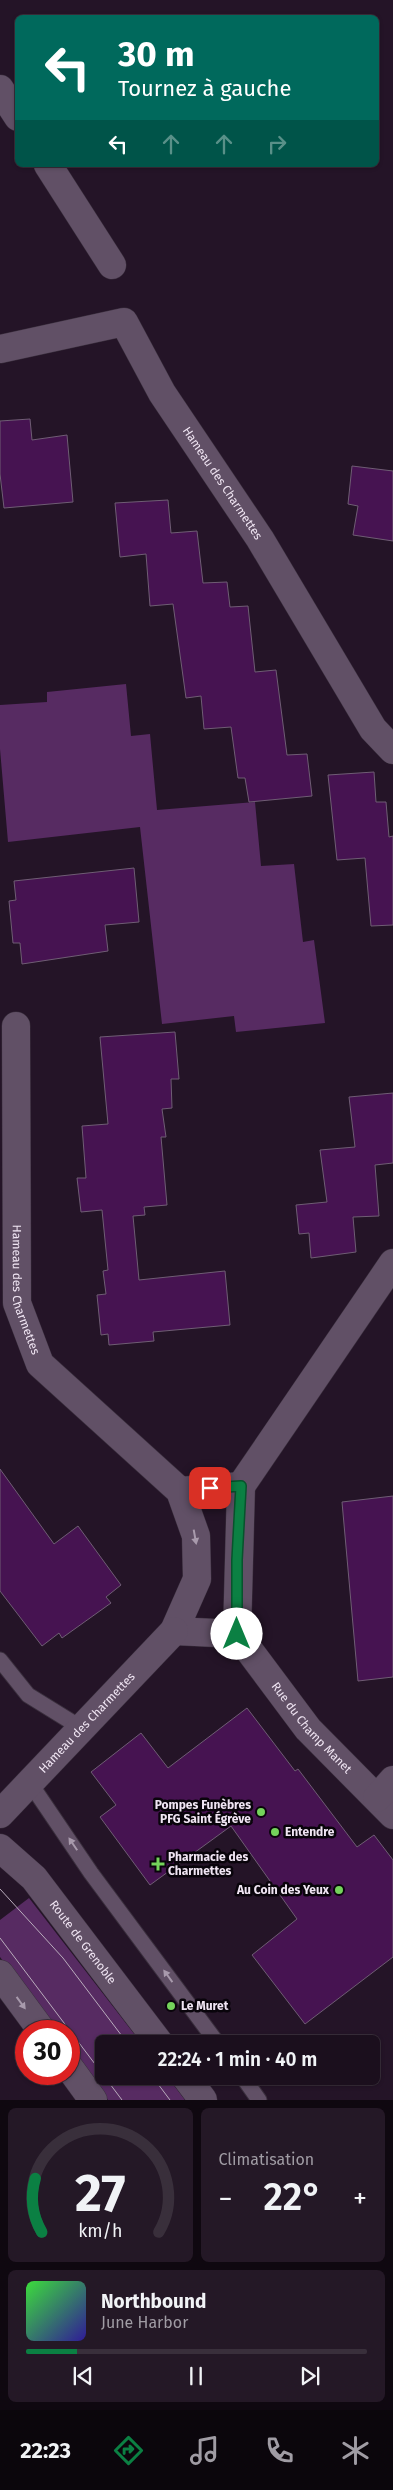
<!DOCTYPE html>
<html lang="fr">
<head>
<meta charset="utf-8">
<style>
  body { margin:0; font-family:"Fira Sans",sans-serif; background:#241826; color:#f1f3f6; height:100vh; display:flex; flex-direction:column; font-size:19px; white-space:nowrap }
  * { box-sizing:border-box; margin:0 }
  p { font-size:16px; color:#a09ca4 }
  .icon { flex:none; width:28px; height:28px; fill:none; stroke:currentColor; stroke-width:2; stroke-linecap:round; stroke-linejoin:round }
  .map { position:relative; height:2100px; overflow:hidden }
  .drawer { display:flex; flex-direction:column; gap:8px; padding:8px; background:#0f0810; flex:1 }
  .drawer>* { flex:none }
  .banner { position:absolute; left:15px; top:15px; width:364px; height:152px; border-radius:8px; box-shadow:0 1px 4px #0004,0 0 0 1px #392f3b; background:#00695c; color:#fff; overflow:hidden }
  .speed { position:absolute; left:15px; top:2020px; display:flex; gap:10px; font-size:25px; font-weight:700; text-align:center }
  .speed>* { display:grid; place-content:center; width:65px; height:65px; border-radius:50%; background:#1b0f1d; box-shadow:0 1px 4px #0004,0 0 0 1px #392f3b; line-height:1 }
  .speed .limit { border:8px solid #d22; background:#fff; color:#111 }
  .pin { position:absolute; display:grid; place-items:center; width:42px; height:42px; color:#fff; margin:-21px; border-radius:10px; box-shadow:0 2px 8px #0006 }
  .me { position:absolute; width:55px; margin:-28px; rotate:0deg; stroke-linejoin:round; filter:drop-shadow(0 0 4px #0008) }
  .turn { display:flex; align-items:center; gap:18px; height:105px; padding:0 20px; font-size:22px }
  .turn .icon { width:65px; height:65px; stroke-width:2.5 }
  .turn b { display:block; font-size:35px; line-height:42px }
  .lanes { display:flex; align-items:center; height:48px; padding:0 20px; background:#0003; justify-content:center; gap:25px; direction:ltr }
  .lanes .off { opacity:.35 }
  .big { font-size:38px; font-weight:600; line-height:1.1 }
  .drawer .tile { flex:1; display:flex; flex-direction:column; justify-content:center; gap:8px; min-width:0; padding:0 18px; border-radius:8px; background:#241826 }
  .drawer .dial { align-items:center; gap:0 }
  .dial svg { height:130px; overflow:visible; fill:none; stroke:#392f3b; stroke-width:7; stroke-linecap:round; text-anchor:middle }
  .dial text { fill:#f1f3f6; stroke:none }
  .song { display:flex; align-items:center; gap:15px }
  .cover { width:60px; height:60px; border-radius:8px; background:linear-gradient(135deg,hsl(120 70% 55%),hsl(250 70% 35%)) }
  .played { height:5px; border-radius:2px; background:linear-gradient(90deg,#0b8043 15%,#392f3b 15%) }
  .keys { display:flex; justify-content:space-around; direction:ltr }
  .heat { display:flex; justify-content:space-between; align-items:center; font-size:28px; direction:ltr }
  .drawer .tiles { flex:1; display:grid; gap:8px; grid-template-columns:1fr 1fr }
  .tile:last-child { grid-column:span 2 }
  .trip { position:absolute; left:95px; top:2035px; width:285px; height:50px; border-radius:8px; background:#1b0f1d; box-shadow:0 1px 4px #0004,0 0 0 1px #392f3b; font-weight:600; line-height:50px; text-align:center }
  .dock { display:flex; height:80px; justify-content:space-around; align-items:center; background:#0b060c; color:#a09ca4 }
  .dock .icon { width:35px; height:35px }
  .dock .current { color:#0b8043 }
  .dock b { font-size:22px; color:#f1f3f6 }
  .map>svg:first-child { display:block }
</style>
</head>
<body>
<div class="map">
<svg width="393" height="2100" viewBox="0 0 393 2100">
  <rect width="100%" height="100%" fill="#241427"/>
  <!-- green -->
  <g fill="#572b62">
    <polygon points="126,684 131,736 150,734 157,810 255,802 261,866 294,864 303,942 314,940 325,1023 236,1032 234,1016 162,1024 140,827 8,842 0,749 0,705 47,702 47,692"/>
    <polygon points="29,1898 142,2044 104,2044 104,2076 167,2076 185,2100 108,2100 69,2048 69,2031 56,2031 0,1957 0,1920"/>
  </g>
  <!-- building -->
  <g fill="#461351" stroke="#6f5d74">
    <polygon points="30,419 32,440 67,435 73,502 4,508 0,474 0,421"/>
    <polygon points="352,466 393,471 393,541 353,535 358,506 348,504"/>
    <polygon points="168,500 171,533 197,531 203,583 227,582 230,607 248,606 255,672 276,670 287,755 307,754 312,796 249,802 245,778 238,778 231,727 204,729 201,696 186,698 173,604 150,606 146,554 120,557 115,503"/>
    <polygon points="374,772 376,802 386,802 389,837 393,836 393,925 371,926 365,858 337,860 328,775"/>
    <polygon points="134,868 139,922 105,925 108,951 22,964 20,943 13,943 9,901 16,900 14,881"/>
    <polygon points="175,1032 179,1079 171,1079 172,1108 162,1109 166,1137 161,1137 167,1205 144,1207 145,1215 133,1216 139,1280 225,1271 230,1325 153,1332 154,1341 109,1345 108,1334 101,1335 97,1295 106,1294 103,1271 108,1270 102,1210 81,1212 77,1178 86,1178 82,1126 108,1124 100,1037"/>
    <polygon points="393,1093 393,1163 375,1165 379,1216 353,1217 356,1252 311,1258 309,1233 299,1234 296,1205 327,1202 320,1150 355,1147 349,1097"/>
    <polygon points="0,1469 54,1544 78,1526 121,1585 106,1597 111,1603 62,1638 59,1633 42,1646 0,1591"/>
    <polygon points="393,1496 393,1677 358,1681 342,1502"/>
    <polygon points="247,1708 295,1771 298,1769 357,1847 374,1835 393,1860 393,1957 305,2024 252,1955 297,1919 231,1826 150,1885 100,1817 116,1805 91,1772 141,1733 168,1768"/>
  </g>
  <g fill="none" stroke-linecap="round" stroke-linejoin="round">
    <!-- service casing -->
    <g stroke="#3a2f3d" stroke-width="17">
      <g id="service">
        <polyline points="0,1660 28,1695 83,1729"/>
        <polyline points="30,1783 91,1873 218,2044"/>
        <polyline points="242,2076 259,2100"/>
      </g>
    </g>
    <!-- minor casing -->
    <g stroke="#3a2f3d" stroke-width="29">
      <g id="minor">
        <polyline points="0,89 18,117"/>
        <polyline points="48,165 112,265"/>
        <path id="s1" d="M0,349l124,-27 38,71 98,146 113,190 20,21"/>
        <path id="s2" d="M16,1026l1,277 23,61 140,127 16,45 1,43 -23,52 63,3 4,-148 -61,5"/>
        <polyline points="241,1486 393,1263"/>
        <path id="s3" d="M237,1634l71,95 85,86"/>
        <polyline points="377,1798 393,1780"/>
        <path id="s4" d="M0,1814l174,-183"/>
      </g>
    </g>
    <!-- secondary casing -->
    <g stroke="#3a2f3d" stroke-width="29">
      <g id="secondary">
        <path id="s5" d="M0,1848l34,30 126,166"/>
        <polyline points="0,1974 42,2031"/>
        <polyline points="69,2067 93,2100"/>
        <polyline points="185,2076 203,2100"/>
      </g>
    </g>
    <!-- service -->
    <use href="#service" stroke="#615066" stroke-width="15"/>
    <!-- minor -->
    <use href="#minor" stroke="#615066" stroke-width="28"/>
    <!-- secondary -->
    <use href="#secondary" stroke="#615066" stroke-width="28"/>
    <!-- tram -->
    <g stroke="#b9acbc" stroke-width="1">
      <polyline points="0,1889 63,1958 128,2044"/>
      <polyline points="0,1938 104,2076"/>
      <polyline points="104,2076 122,2100"/>
      <polyline points="152,2076 170,2100"/>
    </g>
  </g>
  <!-- one-way arrows -->
  <defs><path id="oneway-solid" d="M-6-.8H1V-3.2L6.5 0L1 3.2V.8H-6Z" transform="scale(1.25)"/></defs>
  <g fill="#a89aac">
    <use href="#oneway-solid" transform="translate(195 1537) rotate(80)"/>
    <use href="#oneway-solid" transform="translate(73 1844) rotate(-124)"/>
    <use href="#oneway-solid" transform="translate(168 1976) rotate(-126)"/>
    <use href="#oneway-solid" transform="translate(21 2003) rotate(54)"/>
  </g>
  <g fill="none" stroke-linecap="round" stroke-linejoin="round">
    <!-- route casing -->
    <g stroke="#07532c" stroke-width="12">
      <polyline id="route" points="210,1488 241,1486 237,1560 237,1634"/>
    </g>
    <!-- route -->
    <use href="#route" stroke="#0b8043" stroke-width="9"/>
  </g>
  <!-- markers -->
  <g fill="#74d25b" stroke="#09040b" stroke-width="2">
    <circle cx="261" cy="1812" r="5"/>
    <circle cx="275" cy="1832" r="5"/>
    <path d="M155.5 1856.5h5v5h5v5h-5v5h-5v-5h-5v-5h5z"/>
    <circle cx="339" cy="1890" r="5"/>
    <circle cx="171" cy="2006" r="5"/>
  </g>
  <g text-anchor="middle" dominant-baseline="central" stroke-width="5" stroke-linejoin="round" paint-order="stroke">
    <!-- street labels -->
    <g font-size="12" fill="#f0e5f3" stroke="#09040b">
      <text stroke="none"><textPath href="#s1" startOffset="316">Hameau des Charmettes</textPath></text>
      <text stroke="none"><textPath href="#s2" startOffset="265">Hameau des Charmettes</textPath></text>
      <text stroke="none"><textPath href="#s4" startOffset="126">Hameau des Charmettes</textPath></text>
      <text stroke="none"><textPath href="#s3" startOffset="120">Rue du Champ Manet</textPath></text>
      <text stroke="none"><textPath href="#s5" startOffset="126">Route de Grenoble</textPath></text>
    </g>
    <!-- poi labels -->
    <g font-size="12" font-weight="bold" fill="#f0e5f3" stroke="#09040b" text-anchor="start">
      <text x="251" y="1805" text-anchor="end">Pompes Funèbres<tspan x="251" dy="14">PFG Saint Égrève</tspan></text>
      <text x="285" y="1832">Entendre</text>
      <text x="168" y="1857">Pharmacie des<tspan x="168" dy="14">Charmettes</tspan></text>
      <text x="329" y="1890" text-anchor="end">Au Coin des Yeux</text>
      <text x="181" y="2006">Le Muret</text>
    </g>
  </g>
</svg>
<div class="speed"><div class="limit">30</div></div>
<div class="pin" style="left:210px;top:1488px;background:#d93025"><svg class="icon" aria-label="arrive" viewBox="0 0 24 24"><path d="M6 21V4h12l-3 4 3 4H6"/></svg></div>
<svg class="me" style="left:237px;top:1634px" viewBox="-20 -20 40 40"><circle r="19" fill="#fff"/><path d="M0-13L10 11 0 6-10 11z" fill="#0b8043"/></svg>
<div class="trip">22:24 · 1 min · 40 m</div>
<div class="banner">
<div class="turn"><svg class="icon" aria-label="left" viewBox="0 0 24 24"><path d="M17 20v-9H6M10 6l-5 5 5 5"/></svg><div><b>30 m</b>Tournez à gauche</div></div>
<div class="lanes"><svg class="icon" aria-label="left" viewBox="0 0 24 24"><path d="M17 20v-9H6M10 6l-5 5 5 5"/></svg><svg class="icon off" aria-label="ahead" viewBox="0 0 24 24"><path d="M12 20V5M6 11l6-6 6 6"/></svg><svg class="icon off" aria-label="ahead" viewBox="0 0 24 24"><path d="M12 20V5M6 11l6-6 6 6"/></svg><svg class="icon off" aria-label="right" viewBox="0 0 24 24"><path d="M7 20v-9h11M14 6l5 5-5 5"/></svg></div>
</div>
</div>
<section class="drawer">
<div class="tiles">
<div class="tile dial"><svg viewBox="0 0 100 80">
<path d="M14 69A42 42 0 1 1 86 69"/>
<path d="M14 69A42 42 0 0 1 10 36" stroke="#0b8043"/>
<text x="50" y="56" font-size="32" font-weight="700">27</text>
<text x="50" y="72" font-size="11">km/h</text>
</svg></div>
<div class="tile"><p>Climatisation</p>
<div class="heat"><a>−</a><b class="big">22°</b><a>+</a></div>
</div>
<div class="tile">
<div class="song"><i class="cover"></i><div><b>Northbound</b><p>June Harbor</p></div></div>
<div class="played"></div>
<div class="keys"><svg class="icon" aria-label="previous" viewBox="0 0 24 24"><path d="M18 5L8 12l10 7zM5 5v14"/></svg><svg class="icon" aria-label="pause" viewBox="0 0 24 24"><path d="M8 5v14M16 5v14"/></svg><svg class="icon" aria-label="next" viewBox="0 0 24 24"><path d="M6 5l10 7-10 7zM19 5v14"/></svg></div>
</div>
</div>
</section>
<nav class="dock">
<b>22:23</b>
<svg class="icon current" aria-label="directions" viewBox="0 0 24 24"><path d="M12 3l9 9-9 9-9-9zM9 14v-3h6M13 9l2 2-2 2"/></svg>
<svg class="icon" aria-label="music" viewBox="0 0 24 24"><path d="M9 18V5l10-2v13"/><circle cx="6" cy="18" r="3"/><circle cx="16" cy="16" r="3"/></svg>
<svg class="icon" aria-label="phone" viewBox="0 0 24 24"><path d="M5 4h4l2 5-3 2q2 4 5 5l2-3 5 2v4C11 20 4 13 5 4z"/></svg>
<svg class="icon" aria-label="climate" viewBox="0 0 24 24"><path d="M12 3v18M4 7l16 10M4 17L20 7"/></svg>
</nav>
</body>
</html>
